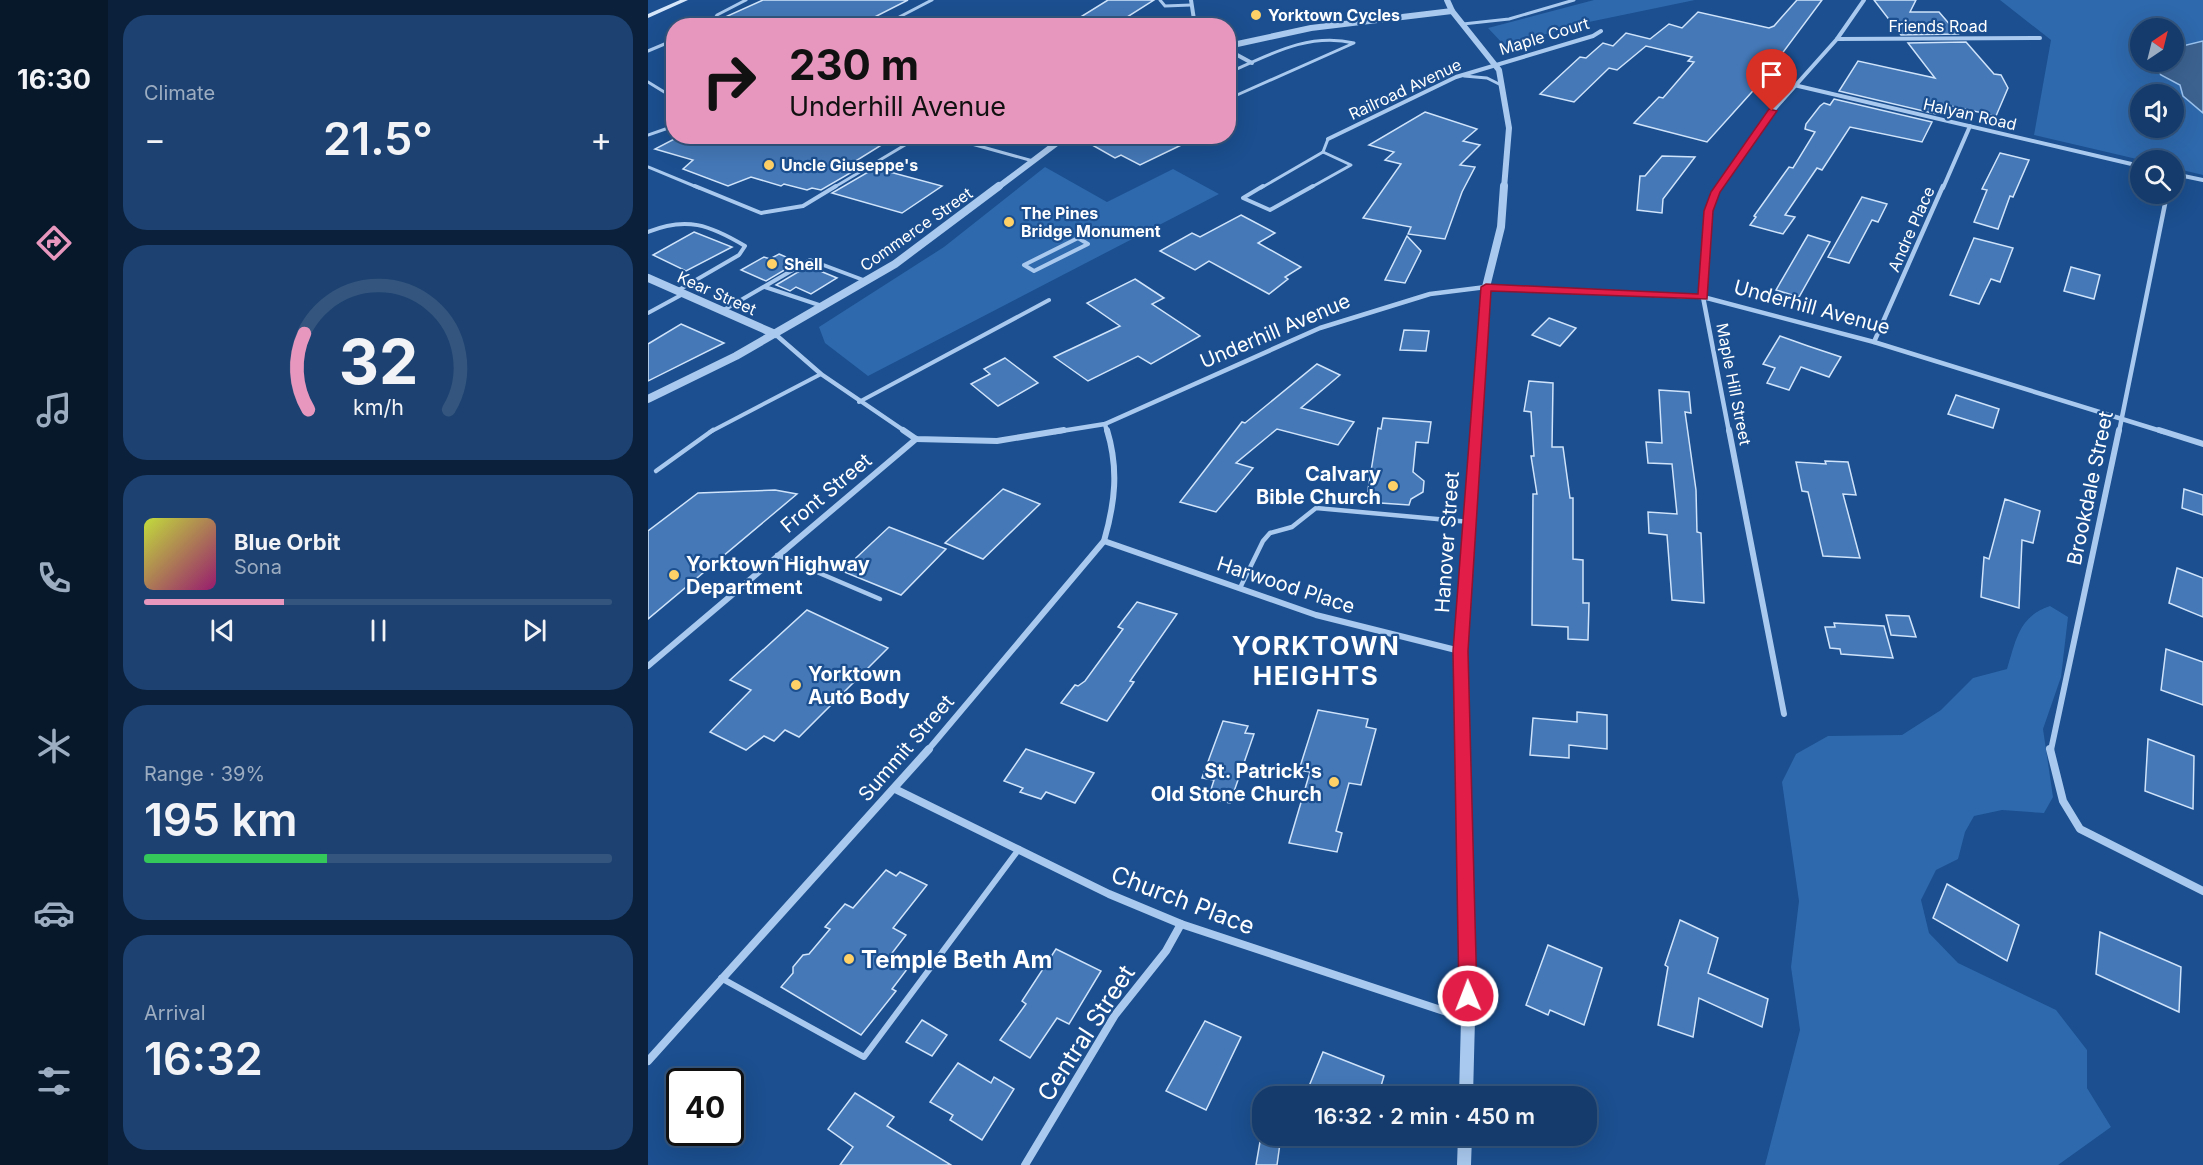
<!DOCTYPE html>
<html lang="en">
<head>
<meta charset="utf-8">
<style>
  body { margin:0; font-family:Inter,sans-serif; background:#1d4271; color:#f1f3f6; height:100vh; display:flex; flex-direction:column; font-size:22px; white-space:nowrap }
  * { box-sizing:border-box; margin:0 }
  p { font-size:20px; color:#9dadc1 }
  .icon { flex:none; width:33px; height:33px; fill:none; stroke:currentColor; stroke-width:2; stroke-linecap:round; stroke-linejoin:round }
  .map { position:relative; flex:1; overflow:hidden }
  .sheet { display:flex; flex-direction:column; gap:15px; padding:15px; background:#0b203b; width:540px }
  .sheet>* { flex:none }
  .top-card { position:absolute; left:18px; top:18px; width:570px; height:126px; border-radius:24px; box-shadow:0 6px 24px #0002,0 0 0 2px #33557e; background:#e797bd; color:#111; overflow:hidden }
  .needle { width:39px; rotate:35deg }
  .controls { position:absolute; left:1482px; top:18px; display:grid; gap:12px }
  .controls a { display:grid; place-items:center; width:54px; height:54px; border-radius:50%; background:#143b6b; box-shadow:0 6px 24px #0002,0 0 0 2px #33557e; font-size:30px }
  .speed { position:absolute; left:18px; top:1068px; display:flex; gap:12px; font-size:30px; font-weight:700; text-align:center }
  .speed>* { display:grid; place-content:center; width:78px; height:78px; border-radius:50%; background:#143b6b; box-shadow:0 6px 24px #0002,0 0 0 2px #33557e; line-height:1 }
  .speed .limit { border:3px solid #111; border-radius:9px; background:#fff; color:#111 }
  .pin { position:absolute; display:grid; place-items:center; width:51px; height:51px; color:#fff; margin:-62px -26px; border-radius:50% 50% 50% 0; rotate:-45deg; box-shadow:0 0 6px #0007 }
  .pin .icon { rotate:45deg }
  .me { position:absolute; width:66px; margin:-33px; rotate:359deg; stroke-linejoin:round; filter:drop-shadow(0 0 4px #0008) }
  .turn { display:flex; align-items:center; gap:21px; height:126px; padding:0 24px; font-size:27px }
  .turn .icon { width:78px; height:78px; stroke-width:2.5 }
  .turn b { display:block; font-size:42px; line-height:51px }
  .big { font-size:45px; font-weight:600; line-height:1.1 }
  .sheet .widget { flex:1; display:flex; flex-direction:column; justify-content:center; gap:9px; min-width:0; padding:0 21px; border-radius:24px; background:#1d4271 }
  .sheet .dial { align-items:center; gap:0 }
  .dial svg { height:156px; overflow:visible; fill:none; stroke:#33557e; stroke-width:7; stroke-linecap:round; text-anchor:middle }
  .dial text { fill:#f1f3f6; stroke:none }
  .song { display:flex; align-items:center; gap:18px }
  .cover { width:72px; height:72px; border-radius:9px; background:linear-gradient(135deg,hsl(70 70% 55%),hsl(320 70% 35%)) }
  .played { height:6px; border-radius:3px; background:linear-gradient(90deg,#e797bd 30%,#33557e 30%) }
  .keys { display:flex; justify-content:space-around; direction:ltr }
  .heat { display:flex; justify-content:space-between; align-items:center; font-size:33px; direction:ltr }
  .charge { height:9px; border-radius:4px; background:linear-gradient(90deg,#34c759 39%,#33557e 0) }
  .trip { position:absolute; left:604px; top:1086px; width:345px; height:60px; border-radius:24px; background:#143b6b; box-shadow:0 6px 24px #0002,0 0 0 2px #33557e; font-weight:600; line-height:60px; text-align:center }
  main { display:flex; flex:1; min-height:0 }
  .dock { display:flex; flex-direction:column; width:108px; justify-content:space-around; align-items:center; background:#08182b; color:#9dadc1 }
  .dock .icon { width:42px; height:42px }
  .dock .on { color:#e797bd }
  .dock b { font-size:27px; color:#f1f3f6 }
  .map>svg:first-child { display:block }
</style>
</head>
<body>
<main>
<nav class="dock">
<b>16:30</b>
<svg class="icon on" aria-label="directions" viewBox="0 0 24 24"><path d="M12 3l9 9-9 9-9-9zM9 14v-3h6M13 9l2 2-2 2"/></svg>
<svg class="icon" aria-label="music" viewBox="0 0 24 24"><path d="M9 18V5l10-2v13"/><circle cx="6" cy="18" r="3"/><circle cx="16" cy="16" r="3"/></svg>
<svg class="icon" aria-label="phone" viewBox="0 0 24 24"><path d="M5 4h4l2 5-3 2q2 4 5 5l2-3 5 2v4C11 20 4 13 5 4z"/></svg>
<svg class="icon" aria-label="climate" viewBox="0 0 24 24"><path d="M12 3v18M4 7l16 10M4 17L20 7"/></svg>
<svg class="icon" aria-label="car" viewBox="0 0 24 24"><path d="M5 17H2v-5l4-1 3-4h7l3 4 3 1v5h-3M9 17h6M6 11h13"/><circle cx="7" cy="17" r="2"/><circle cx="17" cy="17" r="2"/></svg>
<svg class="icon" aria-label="filters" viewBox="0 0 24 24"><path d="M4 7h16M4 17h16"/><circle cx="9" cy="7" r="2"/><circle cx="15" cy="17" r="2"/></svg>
</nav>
<section class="sheet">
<div class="widget"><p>Climate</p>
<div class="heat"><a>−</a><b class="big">21.5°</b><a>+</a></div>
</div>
<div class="widget dial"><svg viewBox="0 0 100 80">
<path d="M14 69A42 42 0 1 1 86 69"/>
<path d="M14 69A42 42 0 0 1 12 30" stroke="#e797bd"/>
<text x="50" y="56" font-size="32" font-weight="700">32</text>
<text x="50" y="72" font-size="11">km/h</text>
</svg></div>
<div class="widget">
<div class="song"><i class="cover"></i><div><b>Blue Orbit</b><p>Sona</p></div></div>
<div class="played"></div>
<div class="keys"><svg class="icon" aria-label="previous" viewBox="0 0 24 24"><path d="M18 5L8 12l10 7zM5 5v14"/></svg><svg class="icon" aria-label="pause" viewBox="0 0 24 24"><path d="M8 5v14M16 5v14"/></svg><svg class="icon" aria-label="next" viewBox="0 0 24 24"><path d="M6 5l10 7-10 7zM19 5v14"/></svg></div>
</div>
<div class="widget"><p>Range · 39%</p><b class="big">195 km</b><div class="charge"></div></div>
<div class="widget"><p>Arrival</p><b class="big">16:32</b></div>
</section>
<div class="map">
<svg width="1555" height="1165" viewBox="0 0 1555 1165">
  <rect width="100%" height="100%" fill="#1b4f8f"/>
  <!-- green -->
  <g fill="#2e69ad" fill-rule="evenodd">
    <polygon points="946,0 1047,0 936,23 857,46 840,28"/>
    <path d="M1352,0h203v175l-29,-7v-8h-33l-107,-25 17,-95zM1492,28h34v34h-34zM1492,94h34v34h-34z"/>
    <polygon points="397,167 459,202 525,169 571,194 220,376 177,343 171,327 296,247"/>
    <path d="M1402,606l18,11 -7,60 -18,52 10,68 -9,16 -42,-3 -28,6 -9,16 -7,27 -22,11 -15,30 8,33 29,30 98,47 31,40v38l24,39 -53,38h-293l35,-135 -9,-63 8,-66 -17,-119 14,-28 32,-18 74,-1 39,-25 32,-32 34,-9c9,-29 12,-53 43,-63z"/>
  </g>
  <!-- water -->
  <polygon fill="#3c6290" stroke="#9cc4f0" stroke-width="1.5" points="1555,41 1555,113 1535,96 1532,85 1513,75 1504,62 1526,62 1526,48"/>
  <!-- building -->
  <g fill="#4478b7" stroke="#cfe3fa" stroke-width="1.5">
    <polygon points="115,0 260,0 209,26 106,26 75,18"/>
    <polygon points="460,0 506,0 465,26 418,26"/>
    <polygon points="1149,0 1174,0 1112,83 1059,142 986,123 1011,97 1015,98 1046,62 1040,61 1044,57 998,46 969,70 961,68 926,102 892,94 932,57 938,58 955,43 965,46 978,33 1002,39 1021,24 1034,28 1050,12 1121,28 1126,26"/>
    <polygon points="1226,0 1268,0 1262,12 1291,12 1310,34 1253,35"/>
    <polygon points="1318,42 1346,74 1353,75 1360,88 1348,116 1294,104 1288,114 1191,91 1210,61 1287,78 1260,43"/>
    <polygon points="1186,99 1284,122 1274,142 1202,127 1174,170 1169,168 1137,215 1147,217 1135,234 1102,225 1108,217 1106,216 1141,167 1145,168 1167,132 1157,129 1158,124 1172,106 1176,103 1182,105"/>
    <polygon points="777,112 829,129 815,141 832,145 812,165 827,167 814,192 797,239 760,234 763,227 715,218 753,164 737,160 746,152 721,145"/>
    <polygon points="32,136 248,136 206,162 216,165 173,190 164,188 159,190 136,184 133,186 103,177 80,186 35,169 45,160 7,149"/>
    <polygon points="441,136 552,136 492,165 473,155 467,158 446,146 452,143"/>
    <polygon points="1352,153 1381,160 1365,197 1362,196 1350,229 1326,222 1339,190 1334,189"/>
    <polygon points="1014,156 1047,157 1015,199 1014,213 989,210 992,176 997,176"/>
    <polygon points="227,168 294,186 254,213 184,193"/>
    <polygon points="1214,197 1239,204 1230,222 1224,220 1201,263 1180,257"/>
    <polygon points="593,215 627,233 610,243 653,267 637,277 640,279 621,294 561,261 547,270 512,251 544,233 552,237"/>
    <polygon points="46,232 84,247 38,271 5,255"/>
    <polygon points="1160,235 1182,242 1151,297 1128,290"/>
    <polygon points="759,236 773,251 757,283 737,280"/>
    <polygon points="1326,238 1365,248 1352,282 1343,279 1331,304 1302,295"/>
    <polygon points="131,254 150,262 118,281 93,270 116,257 122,259"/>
    <polygon points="160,266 189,278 163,294 148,287 142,291 128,285"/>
    <polygon points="1423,267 1452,275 1446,299 1416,291"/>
    <polygon points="487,279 516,298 504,304 552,336 503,364 490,356 440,381 406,357 472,326 439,303"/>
    <polygon points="901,318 928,328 912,346 884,335"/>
    <polygon points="33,324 76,343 0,381 0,344"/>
    <polygon points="756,330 781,331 778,351 752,350"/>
    <polygon points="1132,336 1160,346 1193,357 1181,377 1153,367 1141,390 1119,383 1127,368 1115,364"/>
    <polygon points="357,358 390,383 350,406 323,384 342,374 336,369"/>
    <polygon points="669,364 692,375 653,408 706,422 690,445 629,429 588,463 605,468 568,512 532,502 594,422 597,423"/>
    <polygon points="881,381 905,383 904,447 915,447 922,498 925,498 925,559 935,560 935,603 941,603 940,640 920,639 920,627 884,625 885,494 889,494 883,456 886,456 883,412 876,411"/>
    <polygon points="1011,390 1041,392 1043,413 1037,412 1048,490 1049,532 1053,533 1056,603 1024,600 1019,535 1001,533 1000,512 1029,514 1024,464 1000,463 998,442 1014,443"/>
    <polygon points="1308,395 1351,409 1345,428 1300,414"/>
    <polygon points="735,418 783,422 780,443 768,442 765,472 776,481 775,492 763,499 761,505 718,502 730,428 733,429"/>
    <polygon points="1177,461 1200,462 1208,495 1195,494 1212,558 1175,556 1160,492 1154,491 1148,462 1178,464"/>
    <polygon points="355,489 392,504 335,559 297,543"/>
    <polygon points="1536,489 1555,495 1555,515 1534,508"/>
    <polygon points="127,490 149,494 0,619 0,531 50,493"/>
    <polygon points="1357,499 1392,511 1385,543 1374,540 1371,608 1333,597 1336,557 1341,559"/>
    <polygon points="241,527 298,549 253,595 194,571"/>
    <polygon points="1529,568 1555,578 1555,617 1521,603"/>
    <polygon points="489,602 529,614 482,681 486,682 459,721 413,703 427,685 430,686 437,681 475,629 470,627"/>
    <polygon points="159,610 240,648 151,737 137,730 126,741 116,736 98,750 62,732 103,690 82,680"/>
    <polygon points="1238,615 1261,616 1268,637 1243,635"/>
    <polygon points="1186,623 1236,626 1245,658 1193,654 1192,649 1182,648 1177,627 1187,627"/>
    <polygon points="1518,649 1555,662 1555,705 1513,690"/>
    <polygon points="670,710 720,719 718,727 728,729 713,785 701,783 688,831 694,833 689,852 641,843 662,772 651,770"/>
    <polygon points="929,712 959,715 959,749 921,745 921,758 882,755 885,718 929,722"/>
    <polygon points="575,721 600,726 597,733 606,734 582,803 560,799 566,780 554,778"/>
    <polygon points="1500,739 1546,756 1545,809 1497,791"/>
    <polygon points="378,749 446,773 427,803 398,792 393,799 372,792 375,788 356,781"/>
    <polygon points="238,870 248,876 252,872 279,885 245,928 258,935 241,957 260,968 244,989 248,991 213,1035 133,987 145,973 145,967 155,955 161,954 182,929 177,927 197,904 205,908"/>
    <polygon points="1299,884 1371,925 1359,961 1285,918"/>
    <polygon points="1032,920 1070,938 1060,973 1120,999 1114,1027 1051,998 1045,1037 1010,1025 1020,967 1017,965"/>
    <polygon points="1452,932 1533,967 1531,1012 1448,974"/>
    <polygon points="900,945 954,968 936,1025 902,1010 900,1015 878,1005"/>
    <polygon points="408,949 453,971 421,1024 409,1018 382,1058 352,1040 378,1004 374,1001"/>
    <polygon points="274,1020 299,1035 284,1056 258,1042"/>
    <polygon points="557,1021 593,1037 558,1110 518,1091"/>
    <polygon points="675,1052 736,1076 730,1096 657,1096"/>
    <polygon points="310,1063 343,1083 346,1077 366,1089 334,1140 302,1120 305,1115 282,1102"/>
    <polygon points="207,1093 246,1117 239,1126 303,1165 192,1165 205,1147 180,1129"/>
    <polygon points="613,1136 633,1136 629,1165 608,1165"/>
  </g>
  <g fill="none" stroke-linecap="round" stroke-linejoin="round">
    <!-- service-far3 -->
    <g stroke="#a9c9ee" stroke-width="3">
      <polyline points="512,0 517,6 543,5"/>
      <polyline points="246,19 274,26"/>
      <polyline points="815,24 861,19 926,0"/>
      <polyline points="58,26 64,23 69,15 98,0"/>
      <polyline points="234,26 284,0"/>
      <polyline points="0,51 26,40"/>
      <path d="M580,73c41,-18 80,-41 126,-30l-126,56"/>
      <polyline points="816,76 839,78 853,85"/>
      <polyline points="0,82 26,98"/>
      <polyline points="0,135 26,126"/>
      <polyline points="295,136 385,161"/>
      <polyline points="675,152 680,139"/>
      <polyline points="0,167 51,188"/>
      <polyline points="185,188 272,136"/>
      <polyline points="613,188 675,152"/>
      <polyline points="662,188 703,165 675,152"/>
    </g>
    <!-- service-far2 -->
    <g stroke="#a9c9ee" stroke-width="4">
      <polyline points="47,186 113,213 155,206 188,186"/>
      <polyline points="615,186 595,198 622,210 665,186"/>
      <path d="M0,232c38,-16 62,-7 97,14l-6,9 -62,36"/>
      <polyline points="117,287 174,306"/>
      <polyline points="74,311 162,260 218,281"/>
      <polyline points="0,313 35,294"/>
      <polyline points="211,402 401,300"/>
      <polyline points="62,432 173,374"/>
    </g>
    <!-- service-far1 -->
    <g stroke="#a9c9ee" stroke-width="4.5">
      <polyline points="8,471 65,430"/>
      <polyline points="129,555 232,599"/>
      <polyline points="592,588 615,541 622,533 644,527 668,508 822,522"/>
    </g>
    <!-- service -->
    <polyline stroke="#a9c9ee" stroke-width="6" points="73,978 216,1057 371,849"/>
    <!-- pedestrian -->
    <polygon stroke="#a9c9ee" stroke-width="4" points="430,238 440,244 386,271 376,265"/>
    <!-- minor-far3 -->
    <g stroke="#a9c9ee" stroke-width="4">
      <polyline points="543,0 547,26"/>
      <polyline points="1189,39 1392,38"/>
      <polyline points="580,50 604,63"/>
      <polyline points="1146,85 1492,166"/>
      <polyline points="680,139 808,77 945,36 953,31"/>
      <polyline points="1526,174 1555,180"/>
      <polyline points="1071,188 1114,123 1189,39 1216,0"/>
      <polyline points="1295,188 1322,126"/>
    </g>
    <!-- minor-far2 -->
    <g stroke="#a9c9ee" stroke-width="4.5">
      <polyline points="1072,186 1060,211 1055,297 1081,432"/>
      <polyline points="127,334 173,374 258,432"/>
      <polyline points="1226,342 1295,186"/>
      <polyline points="457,424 459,432"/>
      <polyline points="407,432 457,424 672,328 782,294 838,287 1055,297 1226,342 1516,432"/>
      <polyline points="1471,432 1519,194"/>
    </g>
    <!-- minor-far1 -->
    <g stroke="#a9c9ee" stroke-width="6">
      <polyline points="255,430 268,439 349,441 416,430"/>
      <polyline points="1081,430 1136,714"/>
      <polyline points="1511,430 1555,444"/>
      <polyline points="456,541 668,615 812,651"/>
      <polyline points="0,666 268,439"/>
      <path d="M280,750l176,-209c11,-38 15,-72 3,-111"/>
      <polyline points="1403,750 1471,430"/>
    </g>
    <!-- minor -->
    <g stroke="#a9c9ee" stroke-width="8">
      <polyline points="1402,749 1415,801 1432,829 1555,891"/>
      <polyline points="247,789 461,894 533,924 820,1019"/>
      <polyline points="0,1061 281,749"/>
      <polyline points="377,1165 467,1015 518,951 533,924"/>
    </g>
    <!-- tertiary-far3 -->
    <g stroke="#a9c9ee" stroke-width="6">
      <polyline points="799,0 804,11 851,70 861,128 856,188"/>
      <polyline points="580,46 663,28 804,11"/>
      <polyline points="349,188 418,136"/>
    </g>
    <!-- tertiary-far2 -->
    <g stroke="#a9c9ee" stroke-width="8">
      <polyline points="0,278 127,334"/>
      <polyline points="0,399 88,356 247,264 351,186"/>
      <polyline points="828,432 838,287 853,227 856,186"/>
    </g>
    <!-- tertiary-far1 -->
    <polyline stroke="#a9c9ee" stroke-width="10" points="814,750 812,651 828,430"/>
    <!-- tertiary -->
    <g stroke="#a9c9ee" stroke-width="14">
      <polyline points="814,749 820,1019 818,1096"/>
      <polyline points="816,1165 817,1136"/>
    </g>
    <!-- secondary -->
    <polygon fill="#d6e6fa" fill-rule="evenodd" points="32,0 40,0 0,18 0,14"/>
  </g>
  <!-- route -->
  <polygon fill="#e11d48" stroke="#92132f" stroke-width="1.5" points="1121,109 1129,111 1072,192 1065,211 1059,299 843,291 820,651 829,996 826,1002 820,1005 813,1002 811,996 805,651 833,287 838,284 1050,294 1056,211 1063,192"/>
  <!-- markers -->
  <g fill="#ffd166" stroke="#1b4f8f" stroke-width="2">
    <circle cx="608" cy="15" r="6"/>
    <circle cx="121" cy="165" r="6"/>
    <circle cx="361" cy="222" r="6"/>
    <circle cx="124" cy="264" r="6"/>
    <circle cx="745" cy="486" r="6"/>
    <circle cx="26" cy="575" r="6"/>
    <circle cx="148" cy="685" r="6"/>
    <circle cx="686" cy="782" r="6"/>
    <circle cx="201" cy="959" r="6"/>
  </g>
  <g text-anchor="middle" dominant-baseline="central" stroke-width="4.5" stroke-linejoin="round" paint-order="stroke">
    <!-- far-poi labels -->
    <g font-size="16" font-weight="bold" fill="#fff" stroke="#1b4f8f" text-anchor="start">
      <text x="620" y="15">Yorktown Cycles</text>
      <text x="133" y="165">Uncle Giuseppe's</text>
      <text x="373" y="213">The Pines<tspan x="373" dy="18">Bridge Monument</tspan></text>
      <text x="136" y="264">Shell</text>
    </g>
    <!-- far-street labels -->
    <g font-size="16" fill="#fff" stroke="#1b4f8f">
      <text x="1290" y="26">Friends Road</text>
      <text transform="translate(896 36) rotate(-17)">Maple Court</text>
      <text transform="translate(757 89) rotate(-25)">Railroad Avenue</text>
      <text transform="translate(1322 114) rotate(13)">Halyan Road</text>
      <text transform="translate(268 229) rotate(-35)">Commerce Street</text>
      <text transform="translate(1263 229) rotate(-66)">Andre Place</text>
      <text transform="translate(69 293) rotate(24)">Kear Street</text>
      <text transform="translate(1086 384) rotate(79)">Maple Hill Street</text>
    </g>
    <!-- street labels -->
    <g font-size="20" fill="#fff" stroke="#1b4f8f">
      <text transform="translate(1164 307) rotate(15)">Underhill Avenue</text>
      <text transform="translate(627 331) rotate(-23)">Underhill Avenue</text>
      <text transform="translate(1442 488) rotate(-78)">Brookdale Street</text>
      <text transform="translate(178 493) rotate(-40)">Front Street</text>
      <text transform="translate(799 542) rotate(-86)">Hanover Street</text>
      <text transform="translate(638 585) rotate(18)">Harwood Place</text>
      <text transform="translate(258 748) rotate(-49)">Summit Street</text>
    </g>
    <!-- poi labels -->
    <g font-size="20" font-weight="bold" fill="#fff" stroke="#1b4f8f" text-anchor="end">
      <text x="733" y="474">Calvary<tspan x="733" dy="23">Bible Church</tspan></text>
      <text x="38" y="564" text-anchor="start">Yorktown Highway<tspan x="38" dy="23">Department</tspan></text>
      <text x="160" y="674" text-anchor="start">Yorktown<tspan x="160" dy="23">Auto Body</tspan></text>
      <text x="674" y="771">St. Patrick's<tspan x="674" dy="23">Old Stone Church</tspan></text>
    </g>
    <!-- near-street labels -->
    <g font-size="24" fill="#fff" stroke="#1b4f8f">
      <text transform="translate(535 900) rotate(21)">Church Place</text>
      <text transform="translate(438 1033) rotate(-57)">Central Street</text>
    </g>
    <!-- near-poi labels -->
    <g font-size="24" font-weight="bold" fill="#fff" stroke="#1b4f8f" text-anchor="start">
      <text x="213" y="959">Temple Beth Am</text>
    </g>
    <!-- district labels -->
    <g font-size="26" font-weight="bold" letter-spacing="1.5" fill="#fff" stroke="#1b4f8f">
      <text x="668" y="645">YORKTOWN<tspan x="668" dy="30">HEIGHTS</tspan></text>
    </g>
  </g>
</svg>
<div class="controls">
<a><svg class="needle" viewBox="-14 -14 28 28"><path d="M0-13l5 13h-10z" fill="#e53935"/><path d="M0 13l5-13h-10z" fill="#9dadc1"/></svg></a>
<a><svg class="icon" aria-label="sound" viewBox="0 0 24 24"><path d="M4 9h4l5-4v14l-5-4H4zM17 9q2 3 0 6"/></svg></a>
<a><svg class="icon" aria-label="search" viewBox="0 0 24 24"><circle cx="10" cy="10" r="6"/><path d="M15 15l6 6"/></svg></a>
</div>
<div class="speed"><div class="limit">40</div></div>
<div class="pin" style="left:1124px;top:111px;background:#d93025"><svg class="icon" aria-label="arrive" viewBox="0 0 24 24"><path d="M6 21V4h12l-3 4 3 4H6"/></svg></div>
<svg class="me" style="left:820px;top:996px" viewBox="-20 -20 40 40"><circle r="17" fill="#e11d48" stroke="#fff" stroke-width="3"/><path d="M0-11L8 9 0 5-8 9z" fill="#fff"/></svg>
<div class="trip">16:32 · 2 min · 450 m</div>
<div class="top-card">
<div class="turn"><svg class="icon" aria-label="right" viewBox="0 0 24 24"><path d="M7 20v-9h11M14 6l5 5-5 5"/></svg><div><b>230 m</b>Underhill Avenue</div></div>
</div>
</div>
</main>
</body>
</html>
